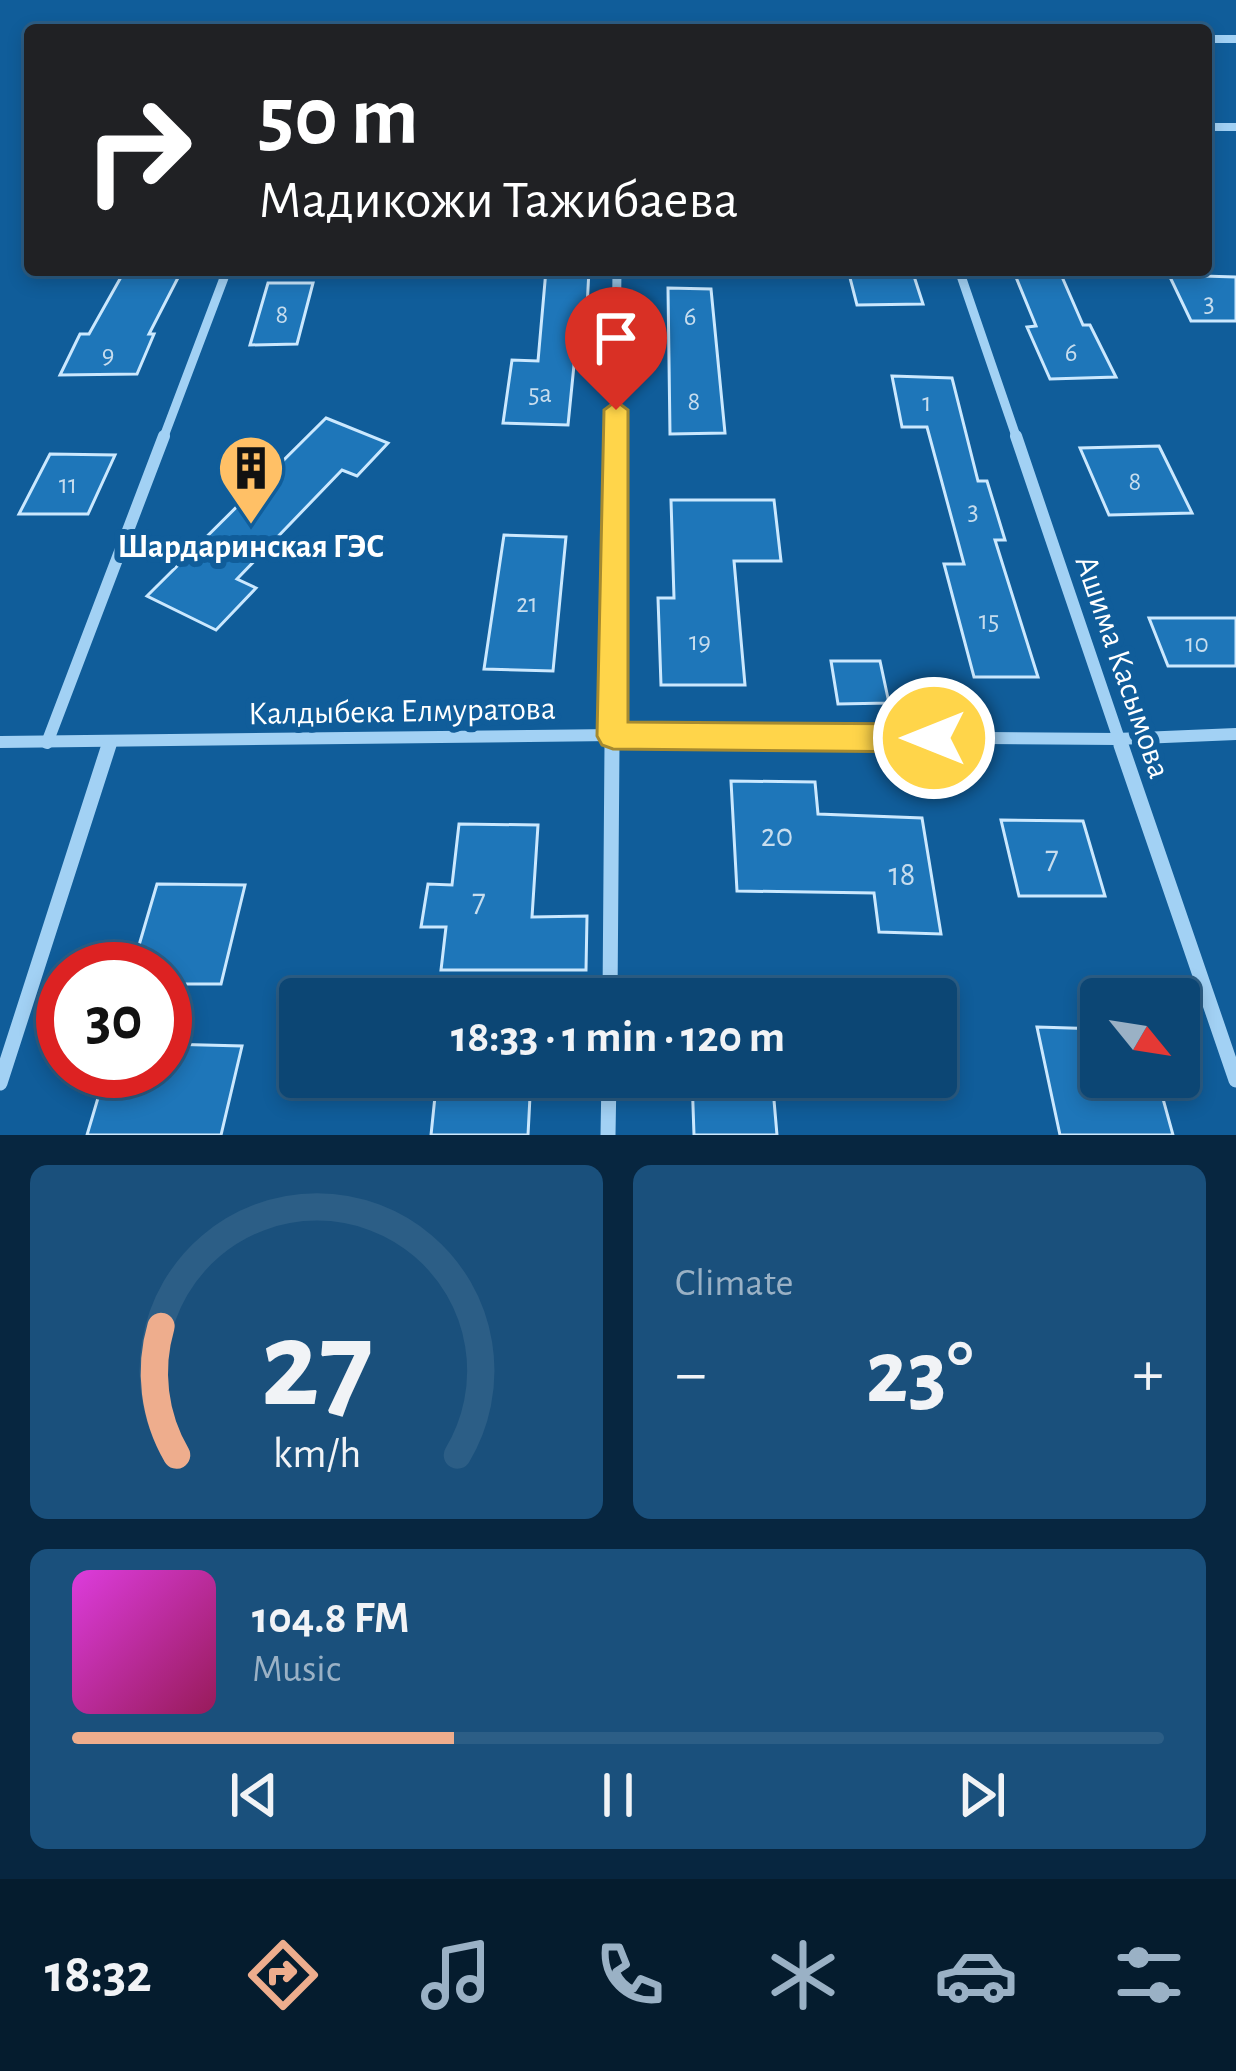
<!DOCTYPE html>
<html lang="en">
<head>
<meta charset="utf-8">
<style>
  body { margin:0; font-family:"Alegreya Sans",sans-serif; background:#1a507c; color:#f1f3f6; height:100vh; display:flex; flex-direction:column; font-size:45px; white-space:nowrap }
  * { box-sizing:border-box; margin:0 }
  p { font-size:39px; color:#9ab1c5 }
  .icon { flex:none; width:66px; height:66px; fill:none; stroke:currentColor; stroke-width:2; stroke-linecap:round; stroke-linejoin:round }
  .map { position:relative; height:1135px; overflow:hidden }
  .sheet { display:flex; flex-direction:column; gap:30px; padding:30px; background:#072640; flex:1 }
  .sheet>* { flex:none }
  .top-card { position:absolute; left:24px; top:24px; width:1188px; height:252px; border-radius:12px; box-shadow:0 6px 18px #0003,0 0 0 3px #2c5e86; background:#202124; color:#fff; overflow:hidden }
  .needle { width:78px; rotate:120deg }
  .controls { position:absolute; left:1080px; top:978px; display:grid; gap:24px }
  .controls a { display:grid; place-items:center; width:120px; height:120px; border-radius:12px; background:#0c4674; box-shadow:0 6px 18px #0003,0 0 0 3px #2c5e86; font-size:60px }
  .speed { position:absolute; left:36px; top:942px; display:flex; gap:24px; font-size:60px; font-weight:700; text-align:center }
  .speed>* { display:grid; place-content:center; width:156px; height:156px; border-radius:50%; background:#0c4674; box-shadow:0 6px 18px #0003,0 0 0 3px #2c5e86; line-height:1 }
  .speed .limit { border:18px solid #d22; background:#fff; color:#111 }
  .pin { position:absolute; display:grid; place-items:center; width:102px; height:102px; color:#fff; margin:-123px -51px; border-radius:50% 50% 50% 0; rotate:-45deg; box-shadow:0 0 12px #0007 }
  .pin .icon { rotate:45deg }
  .me { position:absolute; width:132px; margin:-66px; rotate:270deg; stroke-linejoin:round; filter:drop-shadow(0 0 9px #0008) }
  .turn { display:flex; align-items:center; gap:42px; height:252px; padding:0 36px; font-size:54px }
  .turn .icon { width:156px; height:156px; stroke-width:2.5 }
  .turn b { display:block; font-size:84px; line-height:102px }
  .big { font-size:90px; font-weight:700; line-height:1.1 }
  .sheet .widget { flex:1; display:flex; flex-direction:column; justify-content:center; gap:18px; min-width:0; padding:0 42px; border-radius:18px; background:#1a507c }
  .sheet .dial { align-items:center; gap:0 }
  .dial svg { height:312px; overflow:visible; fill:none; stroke:#2c5e86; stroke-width:7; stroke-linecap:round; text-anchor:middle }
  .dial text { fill:#f1f3f6; stroke:none }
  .song { display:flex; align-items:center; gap:36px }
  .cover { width:144px; height:144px; border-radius:18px; background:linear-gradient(135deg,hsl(300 70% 55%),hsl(330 70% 35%)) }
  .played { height:12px; border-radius:6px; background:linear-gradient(90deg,#eead8d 35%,#2c5e86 35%) }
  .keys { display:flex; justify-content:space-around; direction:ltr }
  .heat { display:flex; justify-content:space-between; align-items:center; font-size:66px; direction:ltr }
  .sheet .tiles { flex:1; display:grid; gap:30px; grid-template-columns:1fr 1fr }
  .widget:last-child { grid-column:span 2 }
  .trip { position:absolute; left:279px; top:978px; width:678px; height:120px; border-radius:12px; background:#0c4674; box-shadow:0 6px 18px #0003,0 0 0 3px #2c5e86; font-weight:700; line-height:120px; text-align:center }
  .tabs { display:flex; height:192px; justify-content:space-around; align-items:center; background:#051c2e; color:#9ab1c5 }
  .tabs .icon { width:84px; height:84px }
  .tabs .current { color:#eead8d }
  .tabs b { font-size:54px; color:#f1f3f6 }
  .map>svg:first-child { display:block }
</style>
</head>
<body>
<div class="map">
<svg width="1236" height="1135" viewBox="0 0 1236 1135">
  <rect width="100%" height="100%" fill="#105d9a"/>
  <!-- building -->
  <g fill="#1e76b9" stroke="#cbe8fe" stroke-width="3">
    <polygon points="125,270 182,270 149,334 154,334 137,374 60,375 80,334 89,334"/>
    <polygon points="546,270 589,270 585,345 576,345 568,425 503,423 512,360 538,361"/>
    <polygon points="848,270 912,270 923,304 857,305"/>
    <polygon points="1013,270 1059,270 1083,325 1090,325 1116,377 1050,379 1027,327 1036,326"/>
    <polygon points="1169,275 1236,277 1236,321 1191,321"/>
    <polygon points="268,283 313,283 297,344 250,345"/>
    <polygon points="668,288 711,289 725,433 670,434"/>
    <polygon points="892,376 952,378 978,481 987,481 1005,540 995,540 1038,677 974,677 944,564 964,564 927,427 902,427"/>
    <polygon points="326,418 388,443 357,476 342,470 237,579 256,588 216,630 147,596"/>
    <polygon points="1159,446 1192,513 1109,515 1080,448"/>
    <polygon points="50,454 115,455 88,514 19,514"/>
    <polygon points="671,500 774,500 781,561 734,561 745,685 661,685 658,598 674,598"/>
    <polygon points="504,535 566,537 553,671 484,669"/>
    <polygon points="1149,618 1236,618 1236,666 1168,666"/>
    <polygon points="831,661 880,661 889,703 838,704"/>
    <polygon points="731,781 815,782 818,814 922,818 941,934 879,932 874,893 737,891"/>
    <polygon points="1001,820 1083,821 1105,896 1019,896"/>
    <polygon points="459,824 538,825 532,917 587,916 586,970 441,970 446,927 421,927 428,884 452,885"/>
    <polygon points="157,884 245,885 221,984 165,984 165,969 132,969"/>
    <polygon points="1037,1027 1101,1029 1101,1077 1157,1077 1173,1135 1060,1135"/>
    <polygon points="165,1044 242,1046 221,1135 87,1135 106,1071 165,1071"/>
    <polygon points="437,1077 531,1077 528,1135 431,1135"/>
    <polygon points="692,1077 772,1077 777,1135 694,1135"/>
  </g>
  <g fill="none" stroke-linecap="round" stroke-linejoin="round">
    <!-- street-far3 -->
    <g stroke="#a2d1f4" stroke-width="8">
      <polyline points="1206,39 1236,39"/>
      <polyline points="1206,127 1236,127"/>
    </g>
    <!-- street-far2 -->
    <g stroke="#a2d1f4" stroke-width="9">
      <polyline points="959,270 1017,439"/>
      <polyline points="163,439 227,270"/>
      <polyline points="615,439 617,270"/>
    </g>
    <!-- street-far1 -->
    <g stroke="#a2d1f4" stroke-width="12">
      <polyline points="1016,436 1122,748"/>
      <polyline points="0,742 613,735 1117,739 1236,734"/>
      <polyline points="47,743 164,436"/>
      <polyline points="612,748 615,436"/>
    </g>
    <!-- street -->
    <g stroke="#a2d1f4" stroke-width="15">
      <polyline points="1121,745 1236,1080"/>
      <polyline points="610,999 612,745"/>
      <polyline points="0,1083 109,745"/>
      <polyline points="608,1135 609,1077"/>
    </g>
  </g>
  <!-- route -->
  <polygon fill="#ffd54a" stroke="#a68a30" stroke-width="3" points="616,401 628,410 628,722 934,724 945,728 949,738 945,748 934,752 613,749 602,745 597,736 604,410"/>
  <!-- icons -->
  <defs>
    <g id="building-pin" transform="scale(3.45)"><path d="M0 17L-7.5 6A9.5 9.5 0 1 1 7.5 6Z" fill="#ffc066" stroke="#105d9a"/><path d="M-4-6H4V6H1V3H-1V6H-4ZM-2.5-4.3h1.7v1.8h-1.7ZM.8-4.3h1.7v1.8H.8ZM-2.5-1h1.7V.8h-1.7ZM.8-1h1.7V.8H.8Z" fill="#111"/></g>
  </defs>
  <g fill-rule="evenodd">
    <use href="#building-pin" x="251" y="468"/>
  </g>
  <g text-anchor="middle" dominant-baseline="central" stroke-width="12" stroke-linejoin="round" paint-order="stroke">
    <!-- number labels -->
    <g font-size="27" fill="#c7ddee">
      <text x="1209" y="302">3</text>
      <text x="282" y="314">8</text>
      <text x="690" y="316">6</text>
      <text x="1071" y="352">6</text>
      <text x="108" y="354">9</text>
      <text x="540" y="393">5а</text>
      <text x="694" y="401">8</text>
      <text x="927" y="402">1</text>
      <text x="1135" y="481">8</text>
      <text x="68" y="484">11</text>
      <text x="973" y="510">3</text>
      <text x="527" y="603">21</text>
      <text x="989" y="620">15</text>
      <text x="700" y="641">19</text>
      <text x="1197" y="643">10</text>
    </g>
    <!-- poi labels -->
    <g font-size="33" font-weight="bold" fill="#fff" stroke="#105d9a">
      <text x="251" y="547">Шардаринская ГЭС</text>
    </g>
    <!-- street labels -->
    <g font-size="33" fill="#fff" stroke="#105d9a">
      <text transform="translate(1122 667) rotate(71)">Ашима Касымова</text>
      <text transform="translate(402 712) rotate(-1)">Калдыбека Елмуратова</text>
    </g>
    <!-- near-number labels -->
    <g font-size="33" fill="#c7ddee">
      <text x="777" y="836">20</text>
      <text x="1052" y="858">7</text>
      <text x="902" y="875">18</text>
      <text x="479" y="901">7</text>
    </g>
  </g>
</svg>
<div class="controls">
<a><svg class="needle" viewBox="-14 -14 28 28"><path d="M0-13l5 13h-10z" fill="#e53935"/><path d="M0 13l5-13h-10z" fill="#9ab1c5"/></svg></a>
</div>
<div class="speed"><div class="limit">30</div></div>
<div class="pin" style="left:616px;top:410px;background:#d93025"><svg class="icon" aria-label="arrive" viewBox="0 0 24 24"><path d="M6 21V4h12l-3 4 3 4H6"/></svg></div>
<svg class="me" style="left:934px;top:738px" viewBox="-20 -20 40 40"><circle r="17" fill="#ffd54a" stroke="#fff" stroke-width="3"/><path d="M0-11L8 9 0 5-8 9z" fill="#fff"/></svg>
<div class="trip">18:33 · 1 min · 120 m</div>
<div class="top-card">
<div class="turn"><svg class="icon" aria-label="right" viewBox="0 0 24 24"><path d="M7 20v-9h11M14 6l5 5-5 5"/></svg><div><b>50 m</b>Мадикожи Тажибаева</div></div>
</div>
</div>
<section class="sheet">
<div class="tiles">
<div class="widget dial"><svg viewBox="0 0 100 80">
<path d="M14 69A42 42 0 1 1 86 69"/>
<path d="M14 69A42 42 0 0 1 10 36" stroke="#eead8d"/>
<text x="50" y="56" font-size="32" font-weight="700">27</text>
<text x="50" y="72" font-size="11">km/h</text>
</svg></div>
<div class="widget"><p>Climate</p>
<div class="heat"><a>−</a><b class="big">23°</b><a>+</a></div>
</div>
<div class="widget">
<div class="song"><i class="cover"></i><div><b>104.8 FM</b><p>Music</p></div></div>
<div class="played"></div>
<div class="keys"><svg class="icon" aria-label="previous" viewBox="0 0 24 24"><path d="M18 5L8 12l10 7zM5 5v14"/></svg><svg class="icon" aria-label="pause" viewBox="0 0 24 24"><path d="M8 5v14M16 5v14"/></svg><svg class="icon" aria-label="next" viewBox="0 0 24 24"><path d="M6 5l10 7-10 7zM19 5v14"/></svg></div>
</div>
</div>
</section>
<nav class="tabs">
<b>18:32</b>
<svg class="icon current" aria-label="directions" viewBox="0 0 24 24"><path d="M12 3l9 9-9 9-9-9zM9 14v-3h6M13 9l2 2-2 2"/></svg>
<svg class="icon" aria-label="music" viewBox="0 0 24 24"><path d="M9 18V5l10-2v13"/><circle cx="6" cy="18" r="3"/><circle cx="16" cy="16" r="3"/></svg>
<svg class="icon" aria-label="phone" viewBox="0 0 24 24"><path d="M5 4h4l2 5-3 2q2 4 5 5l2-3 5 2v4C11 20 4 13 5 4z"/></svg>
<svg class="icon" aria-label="climate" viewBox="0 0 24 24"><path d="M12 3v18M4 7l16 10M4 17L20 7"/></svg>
<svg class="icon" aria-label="car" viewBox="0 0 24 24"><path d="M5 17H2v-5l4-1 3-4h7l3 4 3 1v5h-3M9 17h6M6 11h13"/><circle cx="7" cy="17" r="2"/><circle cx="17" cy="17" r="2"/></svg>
<svg class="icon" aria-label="filters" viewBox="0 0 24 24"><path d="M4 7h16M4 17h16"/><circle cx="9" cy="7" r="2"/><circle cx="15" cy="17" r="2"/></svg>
</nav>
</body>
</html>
